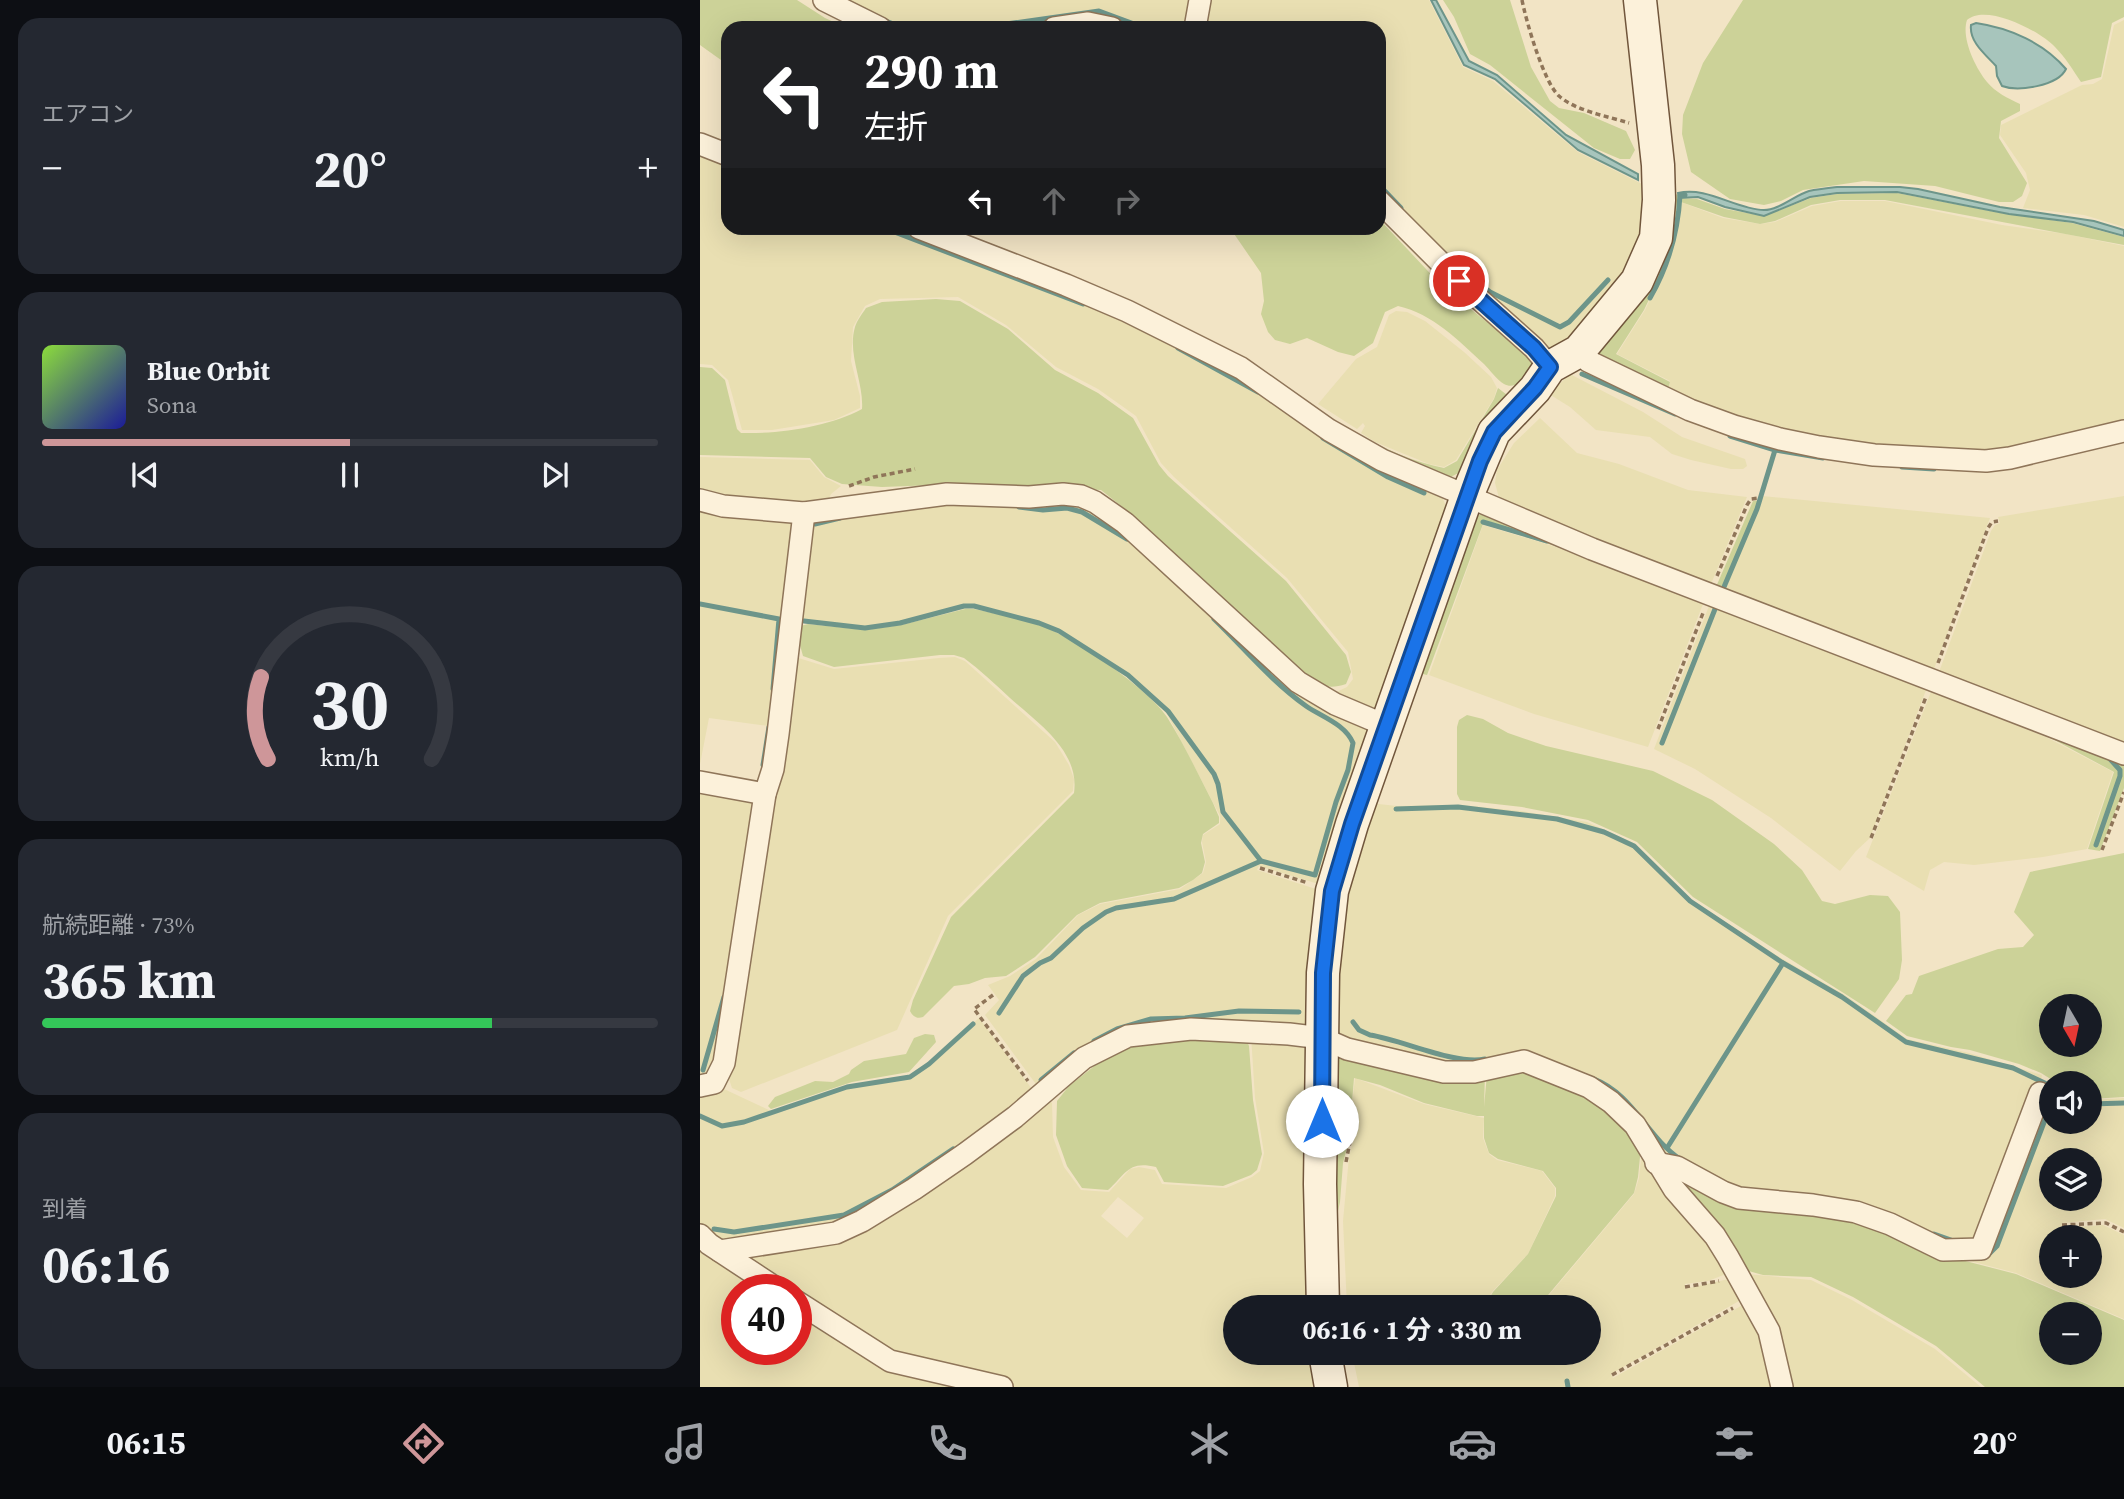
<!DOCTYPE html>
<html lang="ja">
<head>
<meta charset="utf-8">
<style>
  body { margin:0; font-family:"Source Serif 4","Noto Sans JP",serif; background:#242831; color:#f1f3f6; height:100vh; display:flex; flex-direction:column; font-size:26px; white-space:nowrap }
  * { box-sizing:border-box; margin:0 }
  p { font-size:23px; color:#9ea1a6 }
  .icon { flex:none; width:38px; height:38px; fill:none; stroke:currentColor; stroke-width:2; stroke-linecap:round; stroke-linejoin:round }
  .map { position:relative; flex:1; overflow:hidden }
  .sheet { display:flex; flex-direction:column; gap:18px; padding:18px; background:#0d0f14; width:700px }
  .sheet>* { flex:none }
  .hud { position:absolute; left:21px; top:21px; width:665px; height:214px; border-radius:21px; box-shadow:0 7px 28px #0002; background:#202124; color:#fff; overflow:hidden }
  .needle { width:46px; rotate:171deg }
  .buttons { position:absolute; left:1339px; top:994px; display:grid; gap:14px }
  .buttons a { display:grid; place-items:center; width:63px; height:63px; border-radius:50%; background:#171b24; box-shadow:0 7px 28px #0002; font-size:35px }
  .speed { position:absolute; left:21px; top:1274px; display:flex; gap:14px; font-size:35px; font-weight:700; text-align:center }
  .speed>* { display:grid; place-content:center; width:91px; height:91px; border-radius:50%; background:#171b24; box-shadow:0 7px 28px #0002; line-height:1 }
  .speed .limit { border:10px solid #d22; background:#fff; color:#111 }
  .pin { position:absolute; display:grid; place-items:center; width:60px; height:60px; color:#fff; margin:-30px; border:4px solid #fff; border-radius:50%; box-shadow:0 2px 7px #0007 }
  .me { position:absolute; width:77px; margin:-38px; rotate:0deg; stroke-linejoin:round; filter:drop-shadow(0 0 5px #0008) }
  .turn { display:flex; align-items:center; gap:24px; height:147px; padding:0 28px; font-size:32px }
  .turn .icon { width:91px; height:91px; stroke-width:2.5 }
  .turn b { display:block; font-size:49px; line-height:60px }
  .lanes { display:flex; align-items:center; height:66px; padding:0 28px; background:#0003; justify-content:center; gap:35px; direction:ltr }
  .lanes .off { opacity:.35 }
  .big { font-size:52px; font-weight:700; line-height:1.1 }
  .sheet .card { flex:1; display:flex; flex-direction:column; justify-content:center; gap:10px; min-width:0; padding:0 24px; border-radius:21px; background:#242831 }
  .sheet .dial { align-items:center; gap:0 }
  .dial svg { height:182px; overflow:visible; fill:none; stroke:#363941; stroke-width:7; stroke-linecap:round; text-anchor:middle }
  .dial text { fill:#f1f3f6; stroke:none }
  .song { display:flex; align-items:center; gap:21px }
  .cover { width:84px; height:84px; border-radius:10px; background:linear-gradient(135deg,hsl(90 70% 55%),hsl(240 70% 35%)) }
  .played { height:7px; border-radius:4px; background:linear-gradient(90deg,#ce9699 50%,#363941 50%) }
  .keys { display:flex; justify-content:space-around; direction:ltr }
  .heat { display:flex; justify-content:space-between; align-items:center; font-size:38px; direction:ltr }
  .charge { height:10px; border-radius:5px; background:linear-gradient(90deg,#34c759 73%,#363941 0) }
  .trip { position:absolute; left:523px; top:1295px; width:378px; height:70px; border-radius:35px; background:#171b24; box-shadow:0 7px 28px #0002; font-weight:700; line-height:70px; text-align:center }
  .tab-bar { display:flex; height:112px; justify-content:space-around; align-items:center; background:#090b0e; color:#9ea1a6 }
  .tab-bar .icon { width:49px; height:49px }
  .tab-bar .active { color:#ce9699 }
  .tab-bar b { font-size:32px; color:#f1f3f6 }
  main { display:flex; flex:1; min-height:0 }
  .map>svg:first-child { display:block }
</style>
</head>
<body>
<main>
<section class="sheet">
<div class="card"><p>エアコン</p>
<div class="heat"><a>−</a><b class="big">20°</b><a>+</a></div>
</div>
<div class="card">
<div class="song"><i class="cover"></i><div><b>Blue Orbit</b><p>Sona</p></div></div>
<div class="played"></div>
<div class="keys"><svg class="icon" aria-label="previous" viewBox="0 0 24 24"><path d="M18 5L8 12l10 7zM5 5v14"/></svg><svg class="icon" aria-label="pause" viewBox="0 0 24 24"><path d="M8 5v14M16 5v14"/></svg><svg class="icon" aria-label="next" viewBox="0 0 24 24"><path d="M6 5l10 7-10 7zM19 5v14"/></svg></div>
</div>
<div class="card dial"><svg viewBox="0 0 100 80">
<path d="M14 69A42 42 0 1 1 86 69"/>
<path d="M14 69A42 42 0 0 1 11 33" stroke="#ce9699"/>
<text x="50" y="56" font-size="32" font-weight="700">30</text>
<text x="50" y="72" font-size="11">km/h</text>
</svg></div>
<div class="card"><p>航続距離 · 73%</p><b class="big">365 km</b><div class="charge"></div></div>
<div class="card"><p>到着</p><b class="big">06:16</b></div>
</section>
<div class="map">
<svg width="1424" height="1387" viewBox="0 0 1424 1387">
  <rect width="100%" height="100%" fill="#f2e4c5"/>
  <!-- farmland -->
  <g fill="#e9dfb2" fill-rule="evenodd">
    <polygon points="132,0 497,0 491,28 420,28 385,20 334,28 189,28"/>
    <polygon points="503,0 729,0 763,67 793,81 878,152 950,188 948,219 932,270 885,329 855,349 845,347 679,195 679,28 498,28"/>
    <polygon points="1424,20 1424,227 1384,215 1323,208 1330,190 1326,173 1300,135 1301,125 1382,85 1393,84 1402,79 1414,25"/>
    <polygon points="0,149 28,160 28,228 203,228 383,296 507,355 740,493 749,512 680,714 632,694 647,687 653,679 648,652 587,578 474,477 461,463 436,416 398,389 356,367 306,325 258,297 180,299 165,306 153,327 151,361 160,396 160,408 134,420 72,430 42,430 28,380 12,365 0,364"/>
    <polygon points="978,201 1023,218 1060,224 1075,222 1112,206 1141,201 1185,201 1302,225 1366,234 1424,246 1424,428 1306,455 1118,443 967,395 970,381 917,354 945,310 966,266"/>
    <polygon points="696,311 707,312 725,321 764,352 791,377 797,388 794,398 756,460 744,467 729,464 675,442 661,433 665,426 663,423 657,429 618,404 656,359 677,347 689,315"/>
    <polygon points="870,374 943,412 982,437 1045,459 1047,466 1043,469 1031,469 991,460 972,454 950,437 896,430 870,407 849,394"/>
    <polygon points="840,418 877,453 919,464 988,490 1047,497 1011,584 1009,586 799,498 795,483 797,470 814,443"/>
    <polygon points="0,457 110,460 124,477 141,486 131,494 126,505 0,496"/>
    <polygon points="1062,496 1290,518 1234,669 1230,671 1023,596"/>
    <polygon points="1424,496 1424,748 1239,672 1291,531 1295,525 1300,523 1298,517"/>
    <polygon points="375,497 472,568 672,723 625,886 559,866 557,870 622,891 613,1026 467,1027 338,1087 285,1015 299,1000 288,985 310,976 336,959 378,915 400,904 480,889 503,873 506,862 502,842 503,835 520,824 520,816 467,714 427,677 358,632 339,624 274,608 247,611 200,624 165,629 95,621 107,520 195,504"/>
    <polygon points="0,503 96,517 76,727 9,718 0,764"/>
    <polygon points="783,525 856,547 1003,604 948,747 834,714 729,675"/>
    <polygon points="1009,606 1226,690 1170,838 1156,851 1140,871 1071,818 995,769 954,749"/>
    <polygon points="92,656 134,669 239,658 255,657 265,661 355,742 369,765 374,779 373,791 248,916 197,1030 41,1092 32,1088 28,1076"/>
    <polygon points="1231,692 1346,737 1413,772 1387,849 1343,857 1274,865 1244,862 1230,870 1224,891 1166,857"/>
    <polygon points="0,787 56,797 23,1052 0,1084"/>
    <polygon points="669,803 697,806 761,805 821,811 887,822 936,844 992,900 1076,955 1145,995 1207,1039 1269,1053 1342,1075 1339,1090 1272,1246 1054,1197 768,1069 640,1040 630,1024 632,949"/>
    <polygon points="279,1018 332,1089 333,1097 162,1218 29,1245 0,1230 0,1091 24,1089 71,1111 147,1086 210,1076 228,1063"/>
    <path d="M551,1035l58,8 2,264h-75v46h78l6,34h-308l-104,-26 -112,-66v-5h-8l-47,-38 82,-13 224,-141 5,5 1,34 11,30 17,23 28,2 21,-23 9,-2 16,3 7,14 64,4 26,-11 8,-6 4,-18 -9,-55zM418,1197l26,21 -17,20 -26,-22z"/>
    <polygon points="655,1078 724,1104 784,1118 783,1138 789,1154 797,1160 842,1171 855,1188 855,1196 828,1254 792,1292 784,1307 647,1307 643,1221 649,1157 657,1126 650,1124"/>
    <path d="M1350,1082l1,40h39v-22l34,-2v130l-19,-9 -43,4 1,5 40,-3 21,10v84l-108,-46 -69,-18 35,-1 61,-162zM1351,1160h39v39h-39zM1351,1237h39v39h-39z"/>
    <polygon points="942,1148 986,1208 1026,1274 1008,1281 985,1284 985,1289 1033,1278 1046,1297 911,1374 913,1378 1048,1302 1079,1387 659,1387 652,1353 889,1353 889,1307 839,1307 934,1194 939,1178"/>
    <polygon points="0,1247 73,1290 37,1290 37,1349 96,1349 96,1305 145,1339 287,1387 0,1387"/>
    <polygon points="1047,1274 1111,1280 1152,1300 1235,1349 1281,1387 1086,1387"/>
  </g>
  <!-- green -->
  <g fill="#ccd298" fill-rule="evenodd">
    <polygon points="0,0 97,0 125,18 147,28 28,28 28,65 0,45"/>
    <polygon points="743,0 810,0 831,67 850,101 859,108 884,113 926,131 935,150 930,159 920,159 894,148 790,65 770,54 754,17"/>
    <path d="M1043,0h381v17l-12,6 -11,54 -20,5c-8,-12 -16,-25 -26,-35 -15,-16 -69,-44 -88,-27 -6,18 8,47 20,62 8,10 22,17 33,22v7l-19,10 -2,17 28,45 -5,13 -9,6h-14l-64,-16 -71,-5 -61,9 -22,11 -17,4 -34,-6 -39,-27 -9,-38 1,-19 20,-52z"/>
    <polygon points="969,191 978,195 979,198 997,199 1025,209 1064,216 1111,198 1137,194 1197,193 1301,213 1372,223 1424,237 1424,245 1185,200 1140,200 1111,205 1075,221 1060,224 1024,217 978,201 965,266 944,310 916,354 970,382 966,395 899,363 895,345"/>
    <path d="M679,219l63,67 87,70 4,10c-4,10 -17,25 -29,18 -7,-4 -14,-14 -20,-20 -26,-24 -51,-50 -86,-58l-13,6 -12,31 -19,13 -16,-4 -31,-14 -17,6 -15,-4 -7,-8 -7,-18 3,-13 -3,-28 -31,-45h149z"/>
    <path d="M236,299l24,2 48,28 47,41 43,23 35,25 26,47 9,11 118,105 60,74 5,17 -5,12c-23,8 -32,-3 -51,-15l-155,-148 -39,-31 -138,-6 -81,3 -40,-3 -16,-7 -16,-19 -110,-3v-88l12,1 13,12 12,49 4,4c38,1 88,-6 121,-24 2,-27 -15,-55 -7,-82 2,-7 8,-14 11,-19l16,-6z"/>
    <path d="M798,388l13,10 -47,72 -17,9 -90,-37 4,-7c25,15 54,27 83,33l13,-7 37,-62z"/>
    <polygon points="1062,500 1022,595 1016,587 1053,501"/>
    <polygon points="785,512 1003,598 1003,603 852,545 783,524 727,675 715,672 770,520"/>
    <path d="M265,609h9c22,5 47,9 68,17 32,12 107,63 125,91 17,27 31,57 46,86l6,14v6l-16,11 -2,9 4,19 -3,11 -9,7 -14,8 -79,15 -23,12 -42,42 -29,19 -21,2 -16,6 -15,2 -31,31c-6,2 -10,0 -13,-6l3,-11 38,-83 123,-124c6,-42 -36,-70 -64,-95 -15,-14 -30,-28 -46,-40l-10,-3h-14l-106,12 -31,-11 -5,-18 2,-12 8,-2 57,6 36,-5z"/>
    <polygon points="1232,690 1420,761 1424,764 1424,788 1400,851 1388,849 1414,772 1347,736 1231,691"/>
    <polygon points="767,715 783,719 808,733 846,746 953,771 1012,800 1074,844 1102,870 1122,901 1135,904 1170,895 1188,896 1200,912 1202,960 1199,979 1175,1013 993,897 937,842 888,820 822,807 760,800 757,794 757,727 759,720"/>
    <path d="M1424,853v244l-34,2v-16h-33l-16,-10 -22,-9 -49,-14 -19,-3 -44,-11 -21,-15 20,-26 6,-1 7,-18 79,-27 25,-2 11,-12 -20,-23 16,-40zM1351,1006h39v39h-39z"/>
    <polygon points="225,1034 234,1035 236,1042 209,1072 152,1082 71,1109 68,1106 75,1097 115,1081 133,1082 149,1074 151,1070 164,1061 206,1054 214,1038"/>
    <path d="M533,1035l14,6 2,5 4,54 9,54 -5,16 -6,5 -28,11 -59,-4 -8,-15c-28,-7 -30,7 -48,23l-26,-2 -15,-22 -11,-31 1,-34 12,-15 33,-26 27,-13z"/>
    <polygon points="632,1050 785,1074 784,1107 787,1074 823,1066 898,1098 941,1147 938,1177 934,1193 838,1307 784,1307 793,1292 828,1254 856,1196 856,1188 843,1171 798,1159 789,1153 784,1138 784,1116 777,1116 724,1103 680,1085 654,1078 649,1140 643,1163 640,1202 636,1220"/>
    <path d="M969,1170l31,14 128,26 118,46 70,18 108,46v67h-139l-49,-41 -83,-49 -42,-20 -48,-2 -18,-5zM1351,1314h39v39h-39z"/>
  </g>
  <!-- water -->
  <g fill="#a7c5bc" stroke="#6d958a" stroke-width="2">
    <polygon points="731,0 736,0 769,61 797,75 866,135 938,174 938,180 878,150 795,79 764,65"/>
    <path d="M1276,23c34,5 68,20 90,46 -8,17 -48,23 -64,17l-5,-10 -1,-10c-10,-11 -27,-24 -25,-41z"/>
    <path d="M1137,187h63l18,2 82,18 94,14 30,9v6l-51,-14 -64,-8 -112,-22 -60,1 -27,4 -46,19 -39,-9 -27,-10 -19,1 -1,-5c29,-7 57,16 86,17 15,0 31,-15 45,-19 9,-2 19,-3 28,-4z"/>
  </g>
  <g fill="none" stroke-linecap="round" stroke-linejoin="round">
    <!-- stream -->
    <g stroke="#6d958a" stroke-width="5">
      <polyline points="183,20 204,28"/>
      <polyline points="278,28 399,11 445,28"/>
      <polyline points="679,185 701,208"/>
      <polyline points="184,228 383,304"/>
      <polyline points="762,270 790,292 860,327 869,322 908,280"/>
      <path d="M950,298c19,-33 28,-65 30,-103h5"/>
      <polyline points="478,348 558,392"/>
      <polyline points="882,374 975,414"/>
      <polyline points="1030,436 1075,450 1123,458"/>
      <polyline points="623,438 688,477 724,493"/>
      <polyline points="1202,467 1234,469"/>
      <polyline points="319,507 343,510 367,508 382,512 427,539"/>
      <polyline points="783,522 847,541"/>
      <polyline points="115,524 140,518"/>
      <polyline points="1021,594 1057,509 1075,450"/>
      <polyline points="0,604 79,619 73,689"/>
      <polyline points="104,621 165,628 200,623 264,606 274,606 339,623 359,631 428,675 468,711 514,774 518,784 523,812 561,861"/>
      <polyline points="962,743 1017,604 1019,605"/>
      <polyline points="63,765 69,727"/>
      <polyline points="696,809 758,807 857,819 904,832 934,846 990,901 1083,963 1142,997 1206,1042 1313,1068 1351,1086"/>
      <polyline points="1396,845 1420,776 1420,770 1410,759"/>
      <path d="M299,1013l24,-37 17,-13 11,-5 32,-30 23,-16 10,-4 58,-9 87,-38 54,14 21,-73 12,-32 5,-27c-8,-19 -31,-26 -47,-37 -34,-24 -62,-58 -92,-87"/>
      <path d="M653,1022l6,8 11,5c33,5 84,30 115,24"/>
      <polyline points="394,1041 417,1029 451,1019 485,1018 539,1011 599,1012"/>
      <polyline points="3,1070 24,997"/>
      <path d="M894,1079c39,15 53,58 86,80"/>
      <polyline points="341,1080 374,1053"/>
      <polyline points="1390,1104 1424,1103"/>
      <polyline points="0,1116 22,1126 44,1122 147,1087 210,1077 229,1064 273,1024"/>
      <polyline points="967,1148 1083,963"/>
      <polyline points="14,1229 34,1232 144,1215 192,1190 253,1149"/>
      <polyline points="1234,1234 1251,1240"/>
      <polyline points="1286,1257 1297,1246 1351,1104"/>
      <polyline points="867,1381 868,1387"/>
    </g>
    <!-- street casing -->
    <g stroke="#8f7559" stroke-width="24">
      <g id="street">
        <polyline points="124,0 180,28"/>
        <polyline points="354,28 388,23 412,28"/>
        <polyline points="495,28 500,0"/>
        <polyline points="0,144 28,155"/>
        <polyline points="679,201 759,281 834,348 850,367"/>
        <polyline points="219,228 366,285 427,311 541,368 629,430 682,460 892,549 1424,754"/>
        <polyline points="879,351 888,361 990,410 1034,426 1080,439 1119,447 1174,455 1286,461 1310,458 1424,431"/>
        <polyline points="0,500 23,506 104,513 247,494 329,497 363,494 381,496 395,502 425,523 598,682 635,704 687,726"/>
        <polyline points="0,782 65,794"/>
        <polyline points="0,1086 14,1083 24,1063 65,794 73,769 78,734 104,513"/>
        <polyline points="956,1163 977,1167 1023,1192 1039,1198 1113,1205 1156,1212 1190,1224 1243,1250 1281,1249 1340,1093"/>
        <polyline points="0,1235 9,1244 79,1290"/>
        <polyline points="20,1251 136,1233 162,1221 214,1189 265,1154 315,1117 384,1058 428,1036 491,1029 589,1034 622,1038 647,1049 744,1072 774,1072 824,1061 889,1087 911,1102 935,1125 974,1189 1015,1236 1028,1257 1069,1331 1082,1387"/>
        <polyline points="96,1301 190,1361 302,1387"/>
      </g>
    </g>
    <!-- secondary casing -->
    <g stroke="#71563c" stroke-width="35">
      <g id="secondary">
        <polyline points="623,1307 620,1184 623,973 632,891 652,824 767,496 794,432 835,389 850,367 879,351 937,281 956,238 959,200 958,165 940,0"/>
        <polyline points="625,1353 631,1387"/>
      </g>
    </g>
    <!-- path -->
    <g stroke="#8f7559" stroke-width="3.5" stroke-dasharray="5 3.5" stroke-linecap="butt">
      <path d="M822,0c4,21 22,83 37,96 17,15 48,20 70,27"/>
      <polyline points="149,486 174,477 215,469"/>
      <polyline points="1017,576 1047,505 1051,499 1059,498"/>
      <polyline points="1238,663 1288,528 1292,522 1298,521"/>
      <polyline points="958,729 1003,613"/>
      <polyline points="1171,838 1226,697"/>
      <polyline points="1402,850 1424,792"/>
      <polyline points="560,868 608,883"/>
      <polyline points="293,995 274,1009 328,1081"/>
      <polyline points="646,1162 653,1127"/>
      <polyline points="1362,1225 1406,1223 1424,1232"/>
      <polyline points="985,1287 1019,1281"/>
      <polyline points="912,1375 1033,1308"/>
    </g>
    <!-- street -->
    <use href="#street" stroke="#fcf1da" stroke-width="21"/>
    <!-- secondary -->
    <use href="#secondary" stroke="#fcf1da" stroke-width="32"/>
  </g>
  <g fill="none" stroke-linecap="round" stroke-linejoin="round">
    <!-- route casing -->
    <g stroke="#114b97" stroke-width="18">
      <polyline id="route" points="622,1121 623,973 632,891 652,824 780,461 794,432 835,388 850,367 834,348 759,281"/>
    </g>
    <!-- route -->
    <use href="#route" stroke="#1a73e8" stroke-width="12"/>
  </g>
</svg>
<div class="buttons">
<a><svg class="needle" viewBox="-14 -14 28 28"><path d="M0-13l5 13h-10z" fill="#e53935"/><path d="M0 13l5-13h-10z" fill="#9ea1a6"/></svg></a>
<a><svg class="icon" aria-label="sound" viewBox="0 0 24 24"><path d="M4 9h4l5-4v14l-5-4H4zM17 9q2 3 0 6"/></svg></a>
<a><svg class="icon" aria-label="layers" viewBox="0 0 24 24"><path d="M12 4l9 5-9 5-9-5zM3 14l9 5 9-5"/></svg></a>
<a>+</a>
<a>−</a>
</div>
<div class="speed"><div class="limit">40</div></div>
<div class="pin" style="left:759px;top:281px;background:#d93025"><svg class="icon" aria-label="arrive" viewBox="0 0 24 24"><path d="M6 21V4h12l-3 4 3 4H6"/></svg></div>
<svg class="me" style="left:622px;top:1121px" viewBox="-20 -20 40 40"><circle r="19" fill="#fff"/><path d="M0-13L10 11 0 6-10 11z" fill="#1a73e8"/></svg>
<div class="trip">06:16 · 1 分 · 330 m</div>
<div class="hud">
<div class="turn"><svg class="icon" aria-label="left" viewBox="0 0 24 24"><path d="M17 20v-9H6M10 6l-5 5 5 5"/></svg><div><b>290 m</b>左折</div></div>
<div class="lanes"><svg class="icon" aria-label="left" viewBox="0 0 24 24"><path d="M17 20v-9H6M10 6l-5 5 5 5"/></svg><svg class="icon off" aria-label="ahead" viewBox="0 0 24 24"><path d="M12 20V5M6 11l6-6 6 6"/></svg><svg class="icon off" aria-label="right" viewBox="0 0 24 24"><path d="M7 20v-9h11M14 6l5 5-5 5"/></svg></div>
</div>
</div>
</main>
<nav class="tab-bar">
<b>06:15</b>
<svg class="icon active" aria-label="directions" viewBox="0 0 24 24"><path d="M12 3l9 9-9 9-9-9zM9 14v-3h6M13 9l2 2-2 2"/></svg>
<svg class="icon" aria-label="music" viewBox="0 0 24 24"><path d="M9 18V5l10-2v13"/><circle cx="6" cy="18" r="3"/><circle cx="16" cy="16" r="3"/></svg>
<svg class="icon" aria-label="phone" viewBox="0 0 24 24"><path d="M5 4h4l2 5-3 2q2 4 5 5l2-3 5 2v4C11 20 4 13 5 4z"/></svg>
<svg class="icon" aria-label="climate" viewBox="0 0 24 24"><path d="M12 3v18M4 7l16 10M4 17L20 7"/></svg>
<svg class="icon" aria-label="car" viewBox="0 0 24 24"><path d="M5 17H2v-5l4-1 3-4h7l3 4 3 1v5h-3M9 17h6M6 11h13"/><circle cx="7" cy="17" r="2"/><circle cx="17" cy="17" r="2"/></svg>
<svg class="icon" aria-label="filters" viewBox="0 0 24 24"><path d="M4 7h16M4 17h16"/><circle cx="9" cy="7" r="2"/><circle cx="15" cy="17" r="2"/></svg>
<b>20°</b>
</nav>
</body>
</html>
